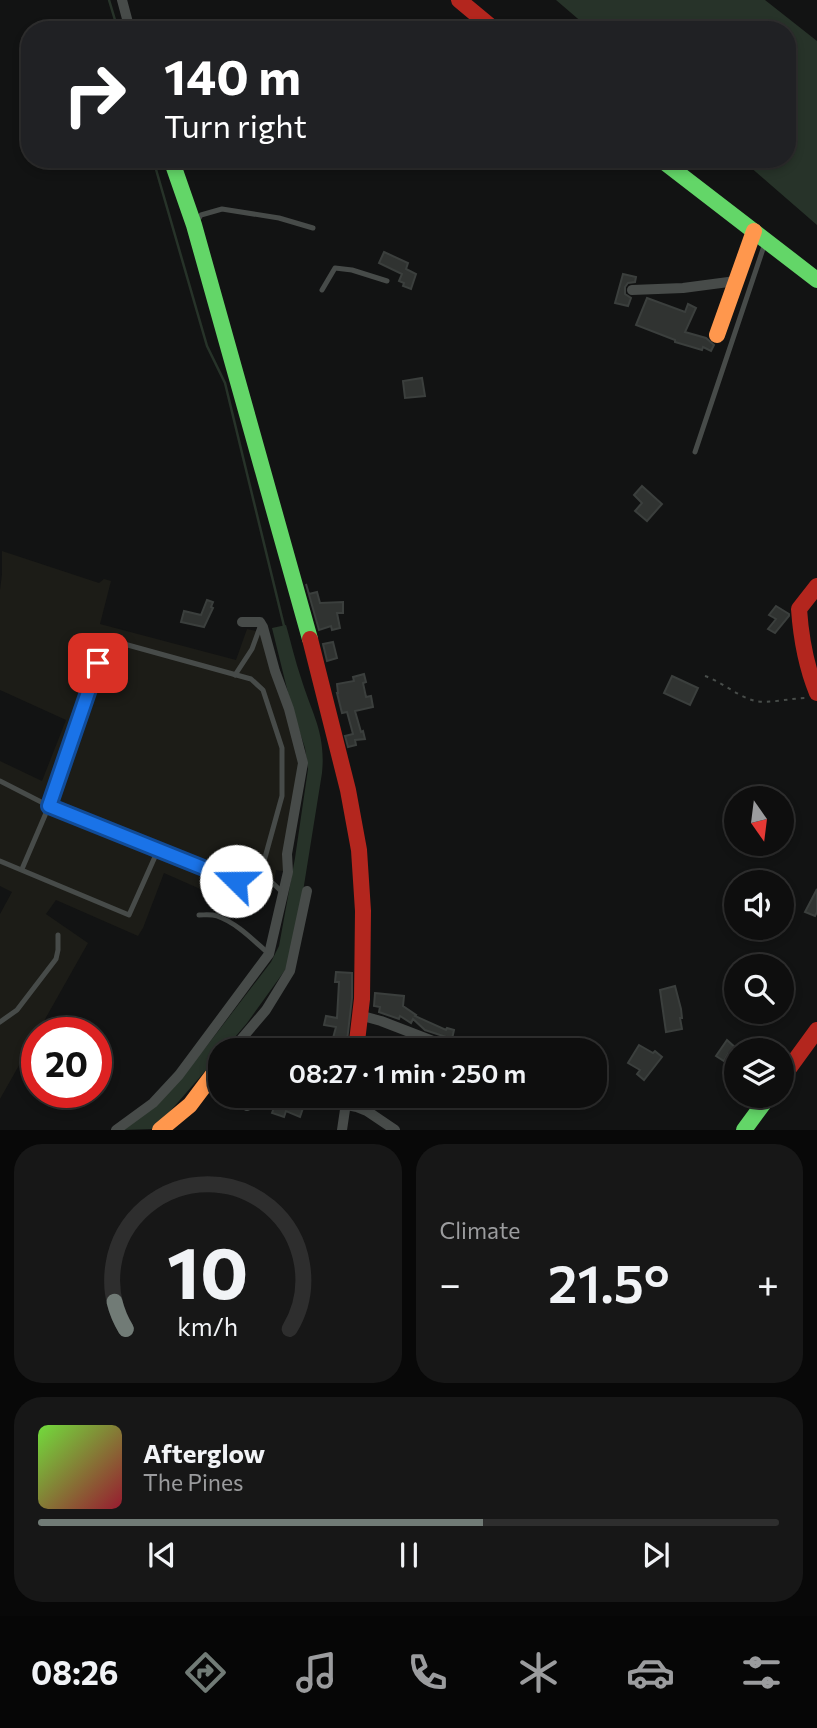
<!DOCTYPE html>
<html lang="en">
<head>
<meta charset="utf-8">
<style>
  body { margin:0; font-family:Commissioner,sans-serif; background:#171717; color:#f1f3f6; height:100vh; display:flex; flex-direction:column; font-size:26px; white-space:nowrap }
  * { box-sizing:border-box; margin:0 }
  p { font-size:23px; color:#9b9c9e }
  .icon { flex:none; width:38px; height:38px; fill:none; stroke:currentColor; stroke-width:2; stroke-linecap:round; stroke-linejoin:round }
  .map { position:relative; height:1130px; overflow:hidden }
  .drawer { display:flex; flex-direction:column; gap:14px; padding:14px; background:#080808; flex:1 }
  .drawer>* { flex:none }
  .top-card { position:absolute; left:21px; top:21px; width:775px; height:147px; border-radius:28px; box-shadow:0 4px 10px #0003,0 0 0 2px #2e2e2e; background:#202124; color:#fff; overflow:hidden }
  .needle { width:46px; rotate:166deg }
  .buttons { position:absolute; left:724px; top:786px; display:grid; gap:14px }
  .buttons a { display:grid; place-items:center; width:70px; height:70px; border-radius:50%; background:#0e0e0e; box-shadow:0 4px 10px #0003,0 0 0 2px #2e2e2e; font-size:35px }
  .speed { position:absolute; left:21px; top:1017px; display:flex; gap:14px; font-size:35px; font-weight:700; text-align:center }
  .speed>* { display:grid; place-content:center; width:91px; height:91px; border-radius:50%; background:#0e0e0e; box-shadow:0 4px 10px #0003,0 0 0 2px #2e2e2e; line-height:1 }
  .speed .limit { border:10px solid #d22; background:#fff; color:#111 }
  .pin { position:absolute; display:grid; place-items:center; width:60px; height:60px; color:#fff; margin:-30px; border-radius:14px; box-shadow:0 4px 10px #0006 }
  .me { position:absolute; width:77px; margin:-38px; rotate:292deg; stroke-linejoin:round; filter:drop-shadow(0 0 5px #0008) }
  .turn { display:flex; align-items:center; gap:24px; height:147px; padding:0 28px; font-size:32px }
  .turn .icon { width:91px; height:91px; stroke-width:2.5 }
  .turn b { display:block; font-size:49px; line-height:60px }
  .big { font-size:52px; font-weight:600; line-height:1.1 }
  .drawer .card { flex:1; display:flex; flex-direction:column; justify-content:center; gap:10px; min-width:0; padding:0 24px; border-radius:28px; background:#171717 }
  .drawer .dial { align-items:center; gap:0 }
  .dial svg { height:182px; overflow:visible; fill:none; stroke:#2e2e2e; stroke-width:7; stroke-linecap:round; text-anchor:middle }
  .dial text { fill:#f1f3f6; stroke:none }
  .song { display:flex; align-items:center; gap:21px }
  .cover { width:84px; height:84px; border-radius:10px; background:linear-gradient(135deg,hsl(100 70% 55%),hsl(350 70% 35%)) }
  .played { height:7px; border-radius:4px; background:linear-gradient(90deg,#717b76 60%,#2e2e2e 60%) }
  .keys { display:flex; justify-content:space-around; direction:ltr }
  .heat { display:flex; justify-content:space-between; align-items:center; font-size:38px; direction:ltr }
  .drawer .tiles { flex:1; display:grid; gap:14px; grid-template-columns:1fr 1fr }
  .card:last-child { grid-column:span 2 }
  .trip { position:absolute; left:208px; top:1038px; width:399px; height:70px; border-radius:28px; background:#0e0e0e; box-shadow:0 4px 10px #0003,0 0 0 2px #2e2e2e; font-weight:600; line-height:70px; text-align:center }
  .tabs { display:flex; height:112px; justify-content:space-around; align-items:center; background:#060606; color:#9b9c9e }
  .tabs .icon { width:49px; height:49px }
  .tabs .active { color:#717b76 }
  .tabs b { font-size:32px; color:#f1f3f6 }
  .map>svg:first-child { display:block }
</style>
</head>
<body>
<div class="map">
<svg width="817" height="1130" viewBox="0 0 817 1130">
  <rect width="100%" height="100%" fill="#121313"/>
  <!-- green -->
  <polygon fill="#1c1c17" points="2,551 99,583 104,579 111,581 100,624 236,660 247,629 261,632 294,736 299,767 283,871 276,870 271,897 250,894 241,907 164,873 143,928 138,936 56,900 46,914 43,912 88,943 0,1099 0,914 12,892 0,886 0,761 42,781 66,720 0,690 0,590 2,574"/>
  <!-- water -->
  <g fill="#273329">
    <polygon points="556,0 765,0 817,41 817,225 741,159 788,159 788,30 591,30"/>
    <path d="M286,625c5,18 9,35 15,53 11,36 25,55 21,95l-21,131 -13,62 -41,57 -23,27h-4v4l-61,70 -7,5 -30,1 56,-50 28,-33 65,-85 8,-16 16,-88 13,-89 -3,-21 -14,-43 -19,-77z"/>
  </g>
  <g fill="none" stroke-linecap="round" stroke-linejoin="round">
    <!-- stream -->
    <g stroke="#273329" stroke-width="2.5">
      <polyline points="109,0 118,30"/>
      <polyline points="153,159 207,346 225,383 284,626"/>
    </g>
  </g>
  <!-- building -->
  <g fill="#303331" stroke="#3b3f3d" stroke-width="2">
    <polygon points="384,252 408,263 406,269 416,274 411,289 403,286 404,283 399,281 402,274 379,263"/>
    <polygon points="623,274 636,277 635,282 628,283 625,287 625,294 631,298 628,306 615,303"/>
    <polygon points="647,298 685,312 688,304 696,308 685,332 706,338 714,345 711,351 703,347 702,350 675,342 675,340 636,325"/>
    <polygon points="422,378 425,396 405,398 403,381"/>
    <polygon points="642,486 662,504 647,521 635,511 642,503 634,495"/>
    <polygon points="306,584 309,594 317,592 320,603 343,602 343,613 337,613 340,628 332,630 331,626 319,630"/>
    <polygon points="207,600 213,602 211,607 213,608 204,627 181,622 184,611 201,615"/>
    <polygon points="776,606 789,614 789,616 775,633 768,629 776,619 769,615"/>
    <polygon points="333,642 337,658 327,661 323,644"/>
    <polygon points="364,674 366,682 363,683 366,697 371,696 373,707 355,711 361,732 363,731 365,739 355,740 356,745 348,747 345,736 353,734 347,712 342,713 337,693 338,693 337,684 354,681 353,677"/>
    <polygon points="672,676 698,688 690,705 664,693"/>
    <polygon points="817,889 817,912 815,916 805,912"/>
    <polygon points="336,972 352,973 352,998 347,1041 345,1041 333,1038 336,1027 324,1025 326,1016 337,1018 339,982 335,982"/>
    <polygon points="675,986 681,1009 682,1018 680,1018 682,1029 666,1032 660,990"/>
    <polygon points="375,993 404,996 403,1006 416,1015 415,1016 446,1030 447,1028 454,1030 452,1039 425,1030 413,1019 411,1023 400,1016 399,1019 379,1012 380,1007 374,1006"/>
    <polygon points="727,1040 737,1049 737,1060 728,1054 724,1061 716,1056"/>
    <polygon points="639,1045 653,1053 655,1051 662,1057 644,1080 637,1074 640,1070 628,1063"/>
    <polygon points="278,1097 303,1108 300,1117 286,1111 284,1117 272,1113"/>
  </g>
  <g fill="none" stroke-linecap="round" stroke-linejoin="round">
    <!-- path -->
    <path stroke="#484d4a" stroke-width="2" stroke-dasharray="3.5 5" stroke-linecap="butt" d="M705,676c17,6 32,20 50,25 12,3 37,-3 51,-3"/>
    <!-- lane -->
    <g stroke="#474b49" stroke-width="5">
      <polyline points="196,223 201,215 222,209 279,218 313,228"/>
      <polyline points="322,290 335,268 352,270 387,281"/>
      <polyline points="695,452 765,243"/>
      <polyline points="235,675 252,649 260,627"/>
      <polyline points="0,781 49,806 236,881 261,872"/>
      <polyline points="0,861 129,915 158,850"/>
      <polyline points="22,869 49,806 106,639 251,679 263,690 282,748 282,796 261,872"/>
      <polyline points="261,872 281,891"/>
      <path d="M199,915c6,0 12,-1 18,1 20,7 36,24 52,38"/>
      <polyline points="0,1022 17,1010 56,959 58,950 58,935"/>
    </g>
    <!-- street -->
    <g stroke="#474b49" stroke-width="10">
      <polyline points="122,0 130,30"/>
      <polyline points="632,290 683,288 736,281"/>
      <polyline points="359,1015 381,1021 451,1048"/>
      <polyline points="232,1050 266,1010 290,971 307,891"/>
      <polyline points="241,1096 239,1099 247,1106"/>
      <polyline points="311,1098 357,1107 367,1111 395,1130"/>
      <polyline points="116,1130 153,1103 179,1075 269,954 288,872 287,854 303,763 289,709 275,671 263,627 260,622 242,622"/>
      <polyline points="342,1130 347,1096"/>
    </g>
    <!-- fast -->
    <g stroke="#63d668" stroke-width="16">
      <polyline points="171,159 194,225 310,639"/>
      <polyline points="660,159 817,280"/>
      <polyline points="744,1130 769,1096"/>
    </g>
    <!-- slow -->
    <g stroke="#ff974d" stroke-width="16">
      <polyline points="717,335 754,231"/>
      <polyline points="160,1130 190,1105 220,1065"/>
    </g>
    <!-- jam -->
    <g stroke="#b3261e" stroke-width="16">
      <polyline points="459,0 495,30"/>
      <path d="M817,586l-18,23c2,29 7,57 18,84"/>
      <polyline points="310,639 348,790 359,850 363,911 362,999 356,1050"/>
      <polyline points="782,1078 817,1030"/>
    </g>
  </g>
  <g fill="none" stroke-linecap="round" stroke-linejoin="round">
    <!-- route casing -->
    <g stroke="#114b97" stroke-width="18">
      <polyline id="route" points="98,663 49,806 236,881"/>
    </g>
    <!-- route -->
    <use href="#route" stroke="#1a73e8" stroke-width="12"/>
  </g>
</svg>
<div class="buttons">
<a><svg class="needle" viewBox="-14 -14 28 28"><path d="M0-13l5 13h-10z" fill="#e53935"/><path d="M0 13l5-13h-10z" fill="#9b9c9e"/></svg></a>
<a><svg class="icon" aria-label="sound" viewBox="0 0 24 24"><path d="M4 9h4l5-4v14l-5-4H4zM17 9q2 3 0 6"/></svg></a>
<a><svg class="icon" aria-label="search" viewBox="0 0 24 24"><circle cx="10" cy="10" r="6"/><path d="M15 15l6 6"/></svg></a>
<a><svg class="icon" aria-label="layers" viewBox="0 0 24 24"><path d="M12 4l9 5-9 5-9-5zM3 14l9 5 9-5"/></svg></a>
</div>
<div class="speed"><div class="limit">20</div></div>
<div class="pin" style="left:98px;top:663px;background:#d93025"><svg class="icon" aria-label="arrive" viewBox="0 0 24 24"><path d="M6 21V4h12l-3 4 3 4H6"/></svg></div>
<svg class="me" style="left:236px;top:881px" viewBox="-20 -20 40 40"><circle r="19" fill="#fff"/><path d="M0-13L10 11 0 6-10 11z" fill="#1a73e8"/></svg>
<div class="trip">08:27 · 1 min · 250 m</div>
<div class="top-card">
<div class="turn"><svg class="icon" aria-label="right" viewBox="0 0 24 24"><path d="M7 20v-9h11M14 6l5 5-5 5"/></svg><div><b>140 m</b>Turn right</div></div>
</div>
</div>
<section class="drawer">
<div class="tiles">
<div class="card dial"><svg viewBox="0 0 100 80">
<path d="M14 69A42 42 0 1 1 86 69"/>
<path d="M14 69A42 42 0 0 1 9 57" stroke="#717b76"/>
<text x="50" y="56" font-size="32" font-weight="700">10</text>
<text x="50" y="72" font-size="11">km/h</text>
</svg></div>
<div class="card"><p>Climate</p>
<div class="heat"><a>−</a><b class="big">21.5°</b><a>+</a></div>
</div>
<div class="card">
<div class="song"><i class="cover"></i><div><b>Afterglow</b><p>The Pines</p></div></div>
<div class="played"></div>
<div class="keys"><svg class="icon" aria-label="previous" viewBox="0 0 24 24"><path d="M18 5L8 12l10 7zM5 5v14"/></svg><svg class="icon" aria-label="pause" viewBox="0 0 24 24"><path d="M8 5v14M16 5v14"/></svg><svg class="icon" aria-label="next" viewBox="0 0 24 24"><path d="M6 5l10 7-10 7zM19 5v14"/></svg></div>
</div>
</div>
</section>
<nav class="tabs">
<b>08:26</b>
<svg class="icon active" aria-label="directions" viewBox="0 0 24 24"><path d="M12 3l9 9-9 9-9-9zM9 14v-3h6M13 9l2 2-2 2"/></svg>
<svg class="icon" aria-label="music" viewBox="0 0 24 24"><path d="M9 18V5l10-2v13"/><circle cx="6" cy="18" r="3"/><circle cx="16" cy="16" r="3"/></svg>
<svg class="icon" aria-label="phone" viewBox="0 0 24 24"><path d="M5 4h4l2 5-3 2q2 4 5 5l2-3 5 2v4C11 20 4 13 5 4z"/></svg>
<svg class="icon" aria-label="climate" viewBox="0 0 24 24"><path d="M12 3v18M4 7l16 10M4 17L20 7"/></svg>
<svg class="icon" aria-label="car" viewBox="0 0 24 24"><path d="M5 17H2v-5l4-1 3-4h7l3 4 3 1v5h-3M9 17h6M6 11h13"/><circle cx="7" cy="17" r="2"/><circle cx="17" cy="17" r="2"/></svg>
<svg class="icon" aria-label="filters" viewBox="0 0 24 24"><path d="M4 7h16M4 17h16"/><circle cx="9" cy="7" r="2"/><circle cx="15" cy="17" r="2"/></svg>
</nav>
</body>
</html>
